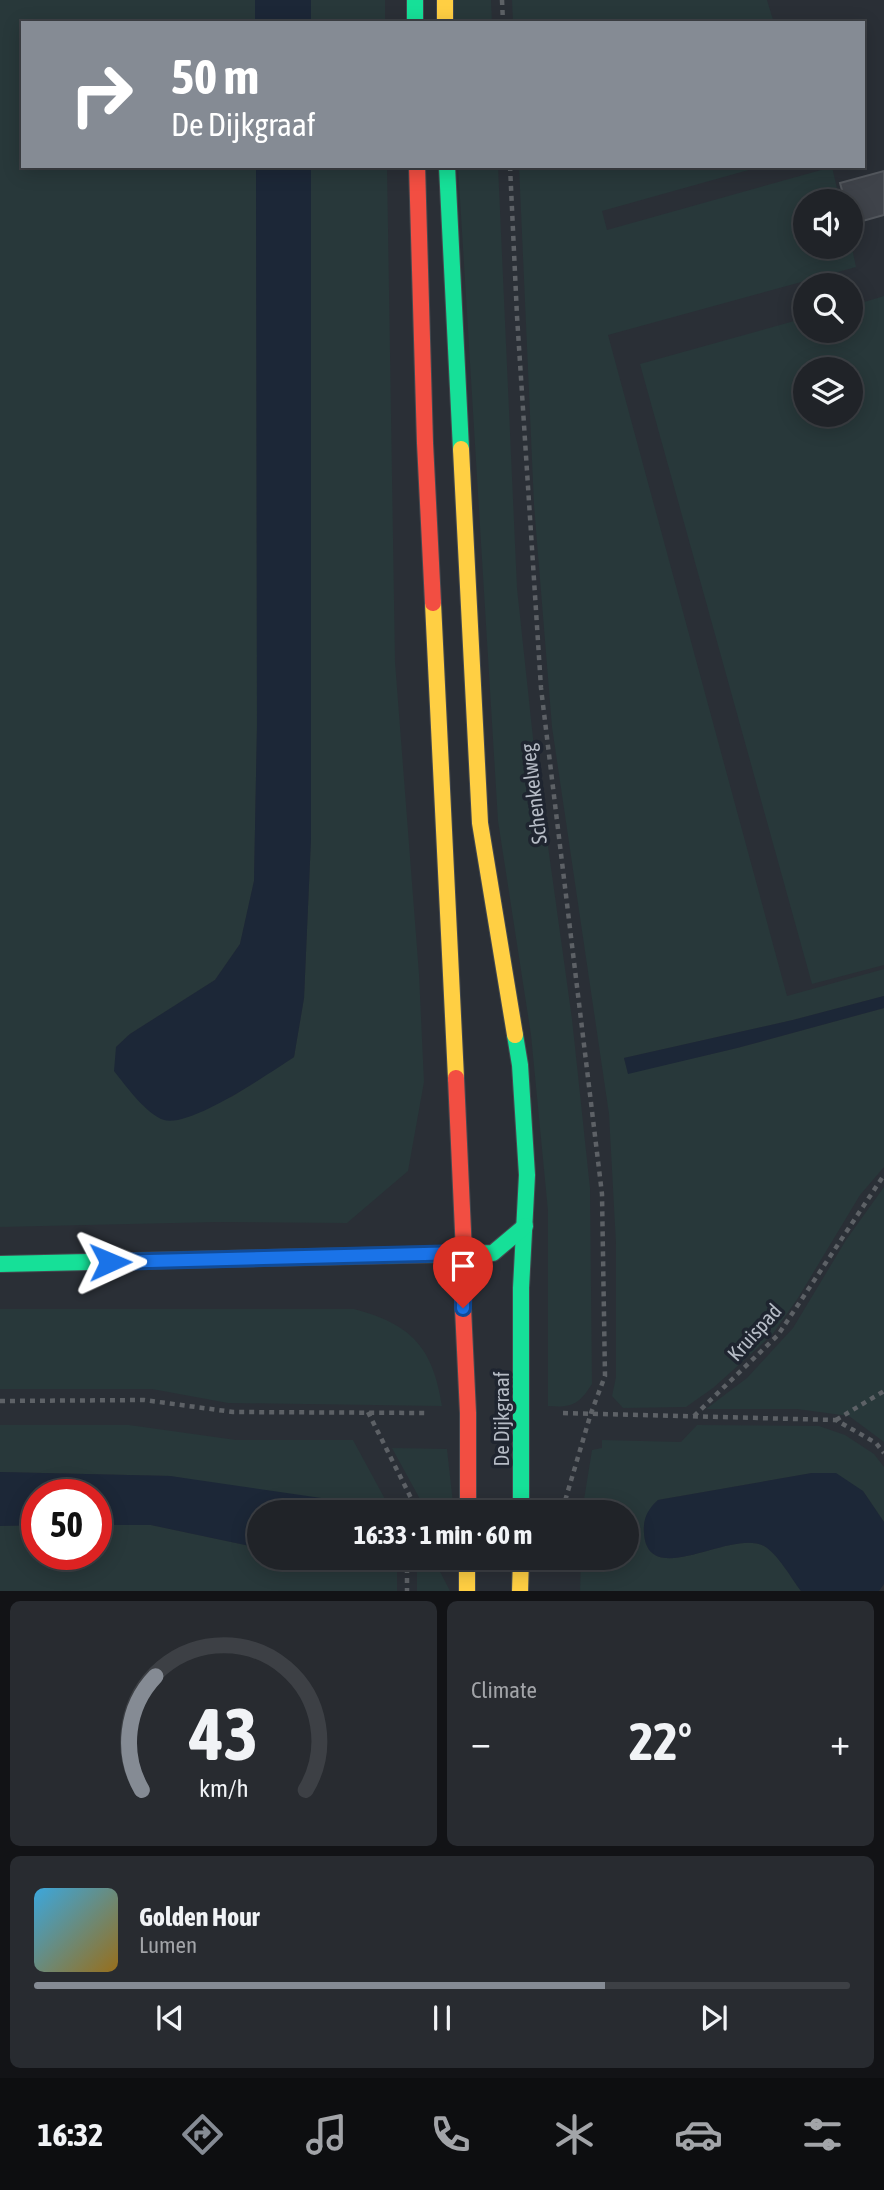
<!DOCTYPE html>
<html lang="en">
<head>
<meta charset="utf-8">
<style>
  body { margin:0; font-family:"Asap Condensed",sans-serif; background:#282b30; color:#f1f3f6; height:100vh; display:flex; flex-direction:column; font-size:26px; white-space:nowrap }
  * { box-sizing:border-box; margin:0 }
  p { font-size:23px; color:#a2a4a8 }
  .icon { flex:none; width:38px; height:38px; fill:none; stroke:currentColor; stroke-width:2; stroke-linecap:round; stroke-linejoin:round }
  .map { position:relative; height:1591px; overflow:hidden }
  .drawer { display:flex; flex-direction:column; gap:10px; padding:10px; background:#121316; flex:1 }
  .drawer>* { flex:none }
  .top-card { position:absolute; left:21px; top:21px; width:844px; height:147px; border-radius:0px; box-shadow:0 4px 18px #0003,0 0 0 2px #3d4045; background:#858b94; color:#fff; overflow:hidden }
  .fabs { position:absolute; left:793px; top:189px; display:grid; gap:14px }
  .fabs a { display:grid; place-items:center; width:70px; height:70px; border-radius:50%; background:#202328; box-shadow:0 4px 18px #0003,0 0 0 2px #3d4045; font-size:35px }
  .speed { position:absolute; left:21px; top:1479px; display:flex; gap:14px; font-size:35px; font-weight:700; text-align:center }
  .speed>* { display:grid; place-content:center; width:91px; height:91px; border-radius:50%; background:#202328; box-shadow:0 4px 18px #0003,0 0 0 2px #3d4045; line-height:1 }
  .speed .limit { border:10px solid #d22; background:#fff; color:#111 }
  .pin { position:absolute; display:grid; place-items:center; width:60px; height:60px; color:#fff; margin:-72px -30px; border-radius:50% 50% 50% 0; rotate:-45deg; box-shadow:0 0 7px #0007 }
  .pin .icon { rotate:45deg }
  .me { position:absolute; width:77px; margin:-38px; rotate:89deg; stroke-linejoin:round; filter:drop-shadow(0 0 5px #0008) }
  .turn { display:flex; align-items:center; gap:24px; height:147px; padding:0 35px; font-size:32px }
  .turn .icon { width:91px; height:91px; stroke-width:2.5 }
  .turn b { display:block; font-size:49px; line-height:60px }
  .big { font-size:52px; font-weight:700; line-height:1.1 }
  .drawer .tile { flex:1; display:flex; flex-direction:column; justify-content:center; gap:10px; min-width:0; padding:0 24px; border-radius:10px; background:#282b30 }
  .drawer .dial { align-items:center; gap:0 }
  .dial svg { height:182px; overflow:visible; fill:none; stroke:#3d4045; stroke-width:7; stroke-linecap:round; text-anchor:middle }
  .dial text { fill:#f1f3f6; stroke:none }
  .song { display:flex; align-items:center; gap:21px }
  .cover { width:84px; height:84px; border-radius:10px; background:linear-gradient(135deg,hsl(200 70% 55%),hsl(40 70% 35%)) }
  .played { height:7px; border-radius:4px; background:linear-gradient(90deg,#858b94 70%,#3d4045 70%) }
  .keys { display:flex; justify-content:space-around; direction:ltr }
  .heat { display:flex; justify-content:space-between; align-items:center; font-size:38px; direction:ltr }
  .drawer .tiles { flex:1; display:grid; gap:10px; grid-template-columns:1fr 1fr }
  .tile:last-child { grid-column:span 2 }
  .trip { position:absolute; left:247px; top:1500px; width:392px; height:70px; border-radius:35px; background:#202328; box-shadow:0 4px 18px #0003,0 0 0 2px #3d4045; font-weight:700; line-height:70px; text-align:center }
  .dock { display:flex; height:112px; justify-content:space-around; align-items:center; background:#0d0e10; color:#a2a4a8 }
  .dock .icon { width:49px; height:49px }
  .dock .active { color:#858b94 }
  .dock b { font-size:32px; color:#f1f3f6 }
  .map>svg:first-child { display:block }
</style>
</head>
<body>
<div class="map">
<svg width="884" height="1592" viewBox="0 0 884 1592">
  <rect width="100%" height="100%" fill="#2a2f36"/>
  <!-- green -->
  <g fill="#28383a" fill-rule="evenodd">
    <polygon points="0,0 255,0 255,23 23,23 23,166 256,166 257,725 254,881 240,944 215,980 130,1034 116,1047 180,1119 233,1096 294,1057 304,998 311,838 311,166 387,166 395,662 419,974 424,1082 408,1171 347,1223 217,1222 0,1227"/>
    <rect x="311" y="0" width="74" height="23"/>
    <polygon points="454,0 491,0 492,23 452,23"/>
    <polygon points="512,0 767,0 774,23 513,23"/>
    <path d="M458,166h40l19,422 16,150 39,281 18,169 2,196c-13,20 -19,24 -44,22v-195l-17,-176 -33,-214z"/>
    <polygon points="519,166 763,166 602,211 607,230 832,167 840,201 805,201 805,247 850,247 851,243 856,267 608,335 787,996 884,969 884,996 793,1020 624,1058 628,1073 737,1048 884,1008 884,1167 860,1195 798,1298 772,1335 713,1388 686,1407 623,1408 612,1396 616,1377 616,1244 609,1114 552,727 534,505"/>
    <path d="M884,296v669l-72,19 -172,-620 165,-46v13h45l1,-25zM805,369h45v46h-45z"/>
    <polygon points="884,1187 884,1442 849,1416 797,1409 706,1409 747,1378 793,1328 846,1240"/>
    <path d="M0,1309h354c57,15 79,38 88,97l-214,-3 -76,-14h-152z"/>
    <polygon points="0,1425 129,1425 236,1440 353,1440 392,1512 347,1512 345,1507 170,1476 0,1472"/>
    <path d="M697,1425l122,1 26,9 29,19 10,13v55l-21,-31 -51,-18 -154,27c-10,10 -15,19 -14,33 4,58 87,-5 120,13 13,6 28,33 37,45l-221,1 1,-34h45v-46h-44l10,-62 10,-2v-8l79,2z"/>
    <polygon points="392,1448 447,1449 454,1512 427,1512"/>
    <polygon points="37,1525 37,1554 96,1554 96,1525 151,1525 259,1548 259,1558 303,1558 331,1564 340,1558 397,1558 397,1591 0,1591 0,1526"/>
    <polygon points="417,1558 433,1558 450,1591 417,1591"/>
  </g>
  <!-- water -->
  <g fill="#1c2737">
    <rect x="255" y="0" width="56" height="23"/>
    <path d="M256,166h55v672l-7,160 -10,59c-23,15 -104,71 -130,63 -18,-6 -38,-34 -50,-49l2,-24 14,-13 85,-54 25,-36 14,-63 3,-156z"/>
    <polygon points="884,996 884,1008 737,1048 628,1074 624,1058 793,1020"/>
    <polygon points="0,1472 170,1476 335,1500 345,1507 347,1512 259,1512 259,1548 151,1525 96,1525 96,1494 37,1494 37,1525 0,1526"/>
    <path d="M812,1473h24l27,18 21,31v62l-5,7h-78c-9,-12 -24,-38 -37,-45 -33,-18 -116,45 -120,-13 -1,-14 3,-23 14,-33z"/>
  </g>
  <!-- building -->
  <polygon fill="#3f434a" stroke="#53575d" stroke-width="2" points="884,171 884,215 852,224 850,201 845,201 840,183"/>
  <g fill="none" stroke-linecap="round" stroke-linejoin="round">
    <!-- fast casing -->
    <g stroke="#454a50" stroke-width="18">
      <g id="fast">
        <polyline points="415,0 415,23"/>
        <polyline points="447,166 461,449"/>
        <polyline points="515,1035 520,1065 527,1175 521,1288 521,1512"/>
        <polyline points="0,1264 493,1253 525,1226"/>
      </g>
    </g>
    <!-- slow casing -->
    <g stroke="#454a50" stroke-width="18">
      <g id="slow">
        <polyline points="445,0 445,23"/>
        <polyline points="461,449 480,823 515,1035"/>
        <polyline points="433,603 456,1078"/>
        <polyline points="467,1558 467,1592"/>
        <polyline points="520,1592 521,1558"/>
      </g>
    </g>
    <!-- jam casing -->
    <g stroke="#454a50" stroke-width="18">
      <g id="jam">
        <polyline points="417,166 425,443 433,603"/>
        <polyline points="456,1078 464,1253 463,1308 468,1413 468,1512"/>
      </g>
    </g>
    <!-- path -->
    <g stroke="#5d6166" stroke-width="4.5" stroke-dasharray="5 5" stroke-linecap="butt">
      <polyline points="502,0 503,23"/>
      <polyline points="510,166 517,316 541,688 602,1194 605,1376 591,1413 565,1501"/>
      <polyline points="0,1401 144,1400 233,1412 428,1413"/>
      <polyline points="368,1412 418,1512"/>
      <polyline points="563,1413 836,1420 876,1443 884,1453"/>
      <polyline points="694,1416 778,1335 884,1175"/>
      <polyline points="836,1420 884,1391"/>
      <polyline points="407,1558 407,1592"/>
    </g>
    <!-- fast -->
    <use href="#fast" stroke="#16e098" stroke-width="16"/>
    <!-- slow -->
    <use href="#slow" stroke="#ffcf43" stroke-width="16"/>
    <!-- jam -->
    <use href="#jam" stroke="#f24e42" stroke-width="16"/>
  </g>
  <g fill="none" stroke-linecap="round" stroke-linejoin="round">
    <!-- route casing -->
    <g stroke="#114b97" stroke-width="18">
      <polyline id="route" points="110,1262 464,1253 463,1308"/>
    </g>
    <!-- route -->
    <use href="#route" stroke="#1a73e8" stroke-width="12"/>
  </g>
  <g text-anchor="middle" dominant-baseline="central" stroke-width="7" stroke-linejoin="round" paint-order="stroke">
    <!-- street labels -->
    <g font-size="21" fill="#b6bcc6" stroke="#1f2530">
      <text transform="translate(533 794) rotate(-97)">Schenkelweg</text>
      <text transform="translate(754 1332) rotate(-48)">Kruispad</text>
      <text transform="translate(501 1419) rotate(-90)">De Dijkgraaf</text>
    </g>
  </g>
</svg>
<div class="fabs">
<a><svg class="icon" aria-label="sound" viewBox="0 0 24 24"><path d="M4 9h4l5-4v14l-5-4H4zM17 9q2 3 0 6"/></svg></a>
<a><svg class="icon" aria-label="search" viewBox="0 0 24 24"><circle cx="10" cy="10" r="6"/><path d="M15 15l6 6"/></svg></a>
<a><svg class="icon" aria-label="layers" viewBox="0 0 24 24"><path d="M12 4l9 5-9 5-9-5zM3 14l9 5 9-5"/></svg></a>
</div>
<div class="speed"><div class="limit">50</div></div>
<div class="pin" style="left:463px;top:1308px;background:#d93025"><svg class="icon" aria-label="arrive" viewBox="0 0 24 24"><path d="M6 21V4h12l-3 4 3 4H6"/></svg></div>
<svg class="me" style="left:110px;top:1262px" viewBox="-20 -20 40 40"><path d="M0-17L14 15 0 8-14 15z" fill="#1a73e8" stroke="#fff" stroke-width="4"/></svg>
<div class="trip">16:33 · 1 min · 60 m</div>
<div class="top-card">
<div class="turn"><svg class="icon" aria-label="right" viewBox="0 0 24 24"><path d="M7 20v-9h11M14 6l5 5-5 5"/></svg><div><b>50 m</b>De Dijkgraaf</div></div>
</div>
</div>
<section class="drawer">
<div class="tiles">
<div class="tile dial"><svg viewBox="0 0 100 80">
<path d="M14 69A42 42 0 1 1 86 69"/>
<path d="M14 69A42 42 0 0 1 20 19" stroke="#858b94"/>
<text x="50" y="56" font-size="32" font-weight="700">43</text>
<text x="50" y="72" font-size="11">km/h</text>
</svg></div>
<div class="tile"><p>Climate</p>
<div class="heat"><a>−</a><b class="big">22°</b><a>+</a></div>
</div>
<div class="tile">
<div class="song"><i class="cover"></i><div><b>Golden Hour</b><p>Lumen</p></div></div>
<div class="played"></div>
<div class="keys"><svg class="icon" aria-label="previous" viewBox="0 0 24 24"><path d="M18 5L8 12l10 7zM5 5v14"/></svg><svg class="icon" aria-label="pause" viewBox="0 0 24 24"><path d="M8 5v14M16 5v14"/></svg><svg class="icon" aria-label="next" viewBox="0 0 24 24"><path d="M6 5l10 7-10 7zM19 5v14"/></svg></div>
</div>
</div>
</section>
<nav class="dock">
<b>16:32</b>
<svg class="icon active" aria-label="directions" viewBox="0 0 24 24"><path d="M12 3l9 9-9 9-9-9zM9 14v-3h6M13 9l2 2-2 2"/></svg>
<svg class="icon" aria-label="music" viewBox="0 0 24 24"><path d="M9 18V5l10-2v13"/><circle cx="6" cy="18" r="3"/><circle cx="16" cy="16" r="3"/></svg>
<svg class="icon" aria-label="phone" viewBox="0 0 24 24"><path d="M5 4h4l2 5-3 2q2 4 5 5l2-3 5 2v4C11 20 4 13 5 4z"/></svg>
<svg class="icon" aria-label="climate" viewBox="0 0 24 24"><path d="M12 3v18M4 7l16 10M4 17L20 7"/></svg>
<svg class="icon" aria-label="car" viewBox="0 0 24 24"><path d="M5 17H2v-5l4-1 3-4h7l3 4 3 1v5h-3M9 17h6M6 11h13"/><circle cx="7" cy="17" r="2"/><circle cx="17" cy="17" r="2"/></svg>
<svg class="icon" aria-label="filters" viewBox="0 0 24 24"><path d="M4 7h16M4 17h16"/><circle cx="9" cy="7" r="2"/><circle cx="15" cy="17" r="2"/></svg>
</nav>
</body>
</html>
